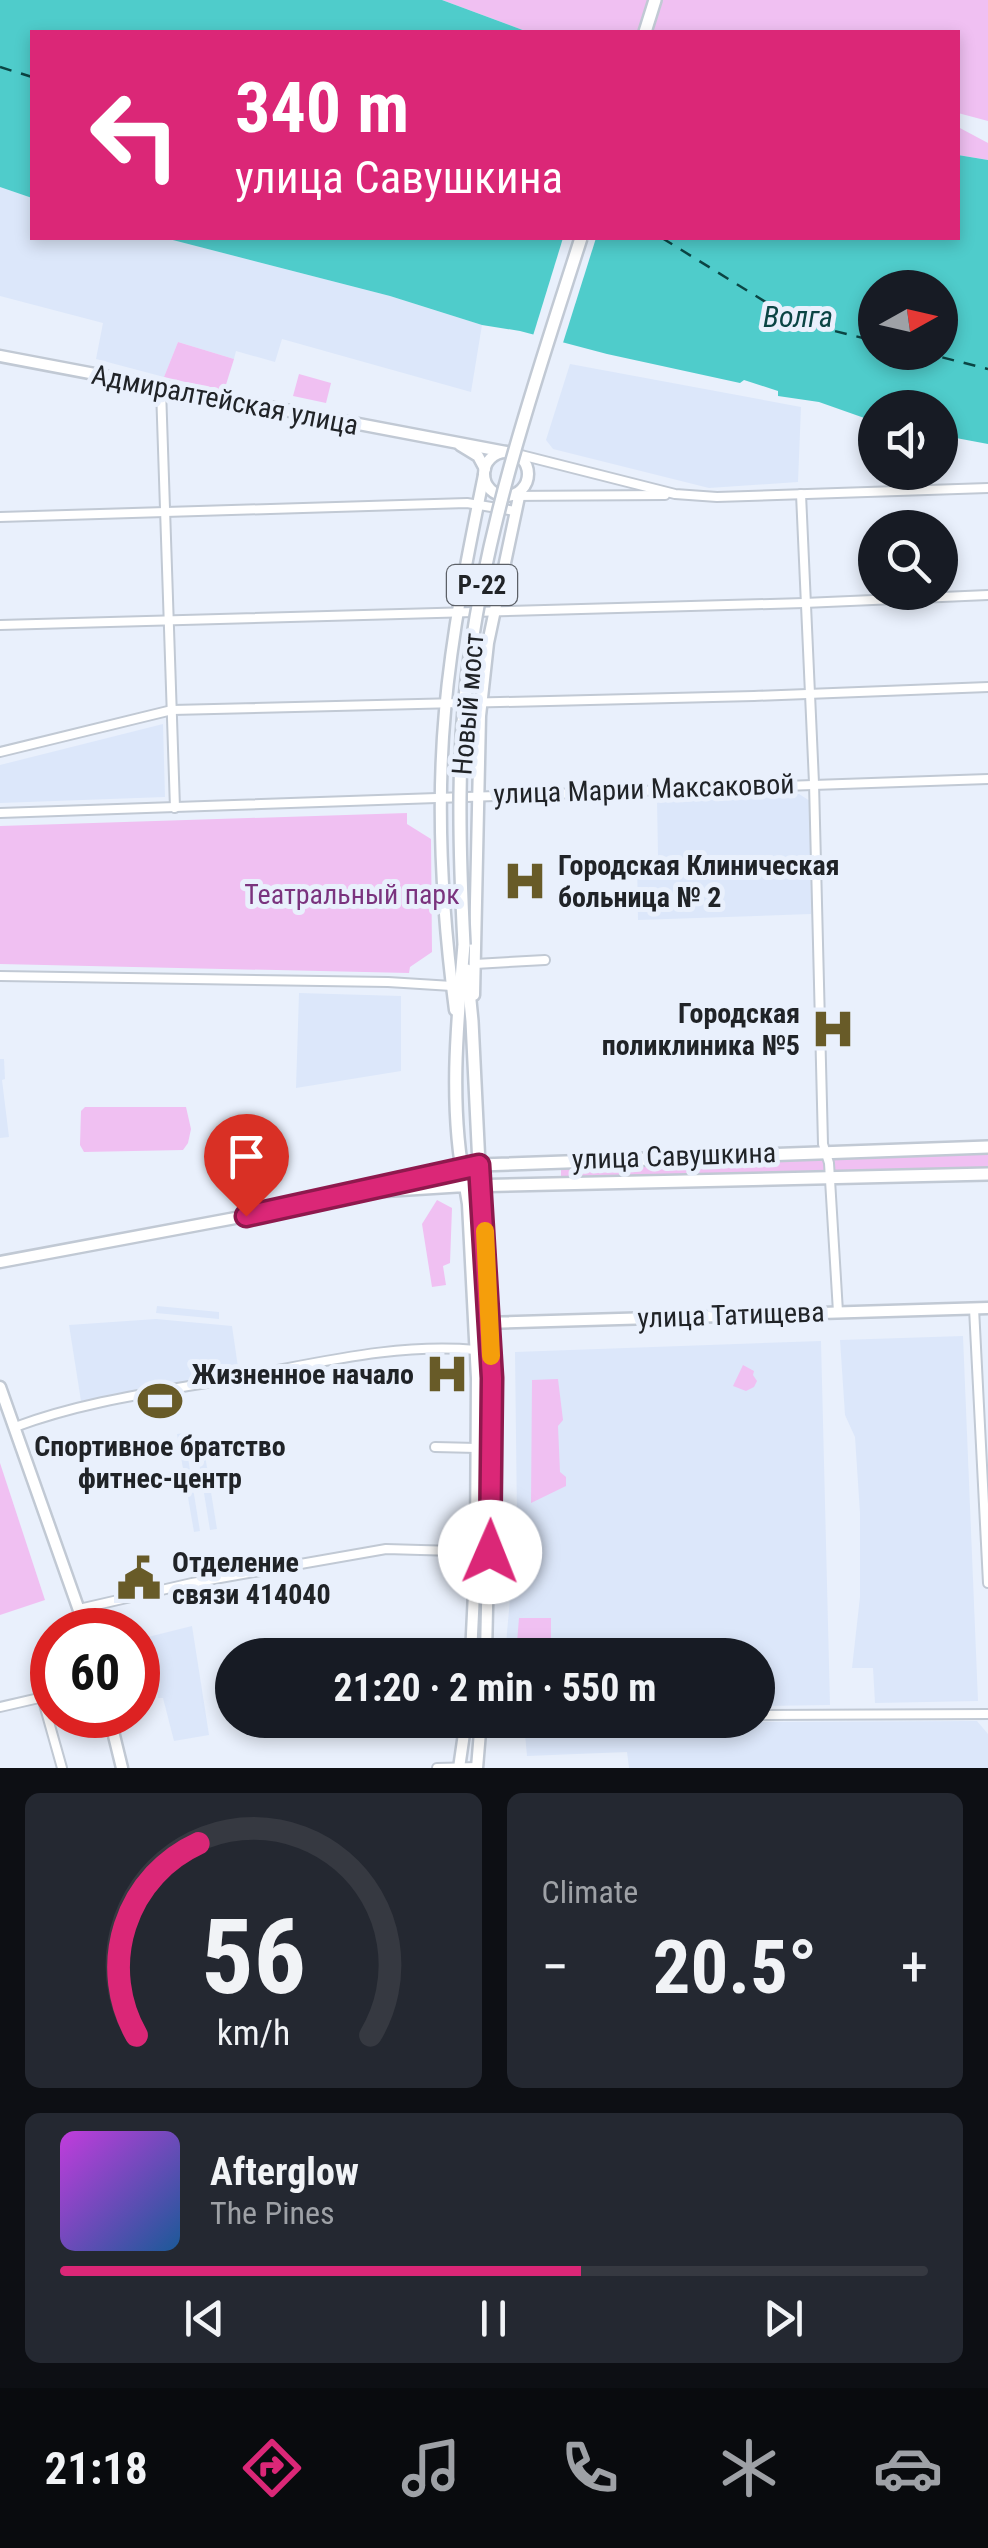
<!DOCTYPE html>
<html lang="en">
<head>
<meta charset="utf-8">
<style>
  body { margin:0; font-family:"Roboto Condensed",sans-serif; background:#242831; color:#f1f3f6; height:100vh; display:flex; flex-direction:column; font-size:38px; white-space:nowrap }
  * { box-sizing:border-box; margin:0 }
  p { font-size:32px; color:#9ea1a6 }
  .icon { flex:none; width:55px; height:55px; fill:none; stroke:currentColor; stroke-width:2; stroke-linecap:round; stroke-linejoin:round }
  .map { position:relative; height:1768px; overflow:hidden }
  .side { display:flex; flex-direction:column; gap:25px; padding:25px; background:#0d0f14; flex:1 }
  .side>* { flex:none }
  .hud { position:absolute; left:30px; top:30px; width:930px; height:210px; border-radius:0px; box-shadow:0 5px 15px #0003; background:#db2777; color:#fff; overflow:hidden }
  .needle { width:65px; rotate:82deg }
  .tools { position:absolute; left:858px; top:270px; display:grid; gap:20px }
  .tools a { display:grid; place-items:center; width:100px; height:100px; border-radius:50%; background:#171b24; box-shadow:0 5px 15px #0003; font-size:50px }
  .speed { position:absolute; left:30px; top:1608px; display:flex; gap:20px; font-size:50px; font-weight:700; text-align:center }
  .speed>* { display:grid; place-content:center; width:130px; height:130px; border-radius:50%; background:#171b24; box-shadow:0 5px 15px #0003; line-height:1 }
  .speed .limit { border:15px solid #d22; background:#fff; color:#111 }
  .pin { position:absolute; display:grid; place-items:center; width:85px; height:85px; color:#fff; margin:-102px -42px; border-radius:50% 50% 50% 0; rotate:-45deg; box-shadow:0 0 10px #0007 }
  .pin .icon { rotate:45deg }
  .me { position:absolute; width:110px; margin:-55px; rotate:1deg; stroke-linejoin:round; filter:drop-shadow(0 0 8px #0008) }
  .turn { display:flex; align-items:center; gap:35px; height:210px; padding:0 40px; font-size:45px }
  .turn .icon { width:130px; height:130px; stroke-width:2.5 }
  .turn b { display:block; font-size:70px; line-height:85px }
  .big { font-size:75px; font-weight:700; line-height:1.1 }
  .side .tile { flex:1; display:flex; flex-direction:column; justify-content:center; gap:15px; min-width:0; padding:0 35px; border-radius:15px; background:#242831 }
  .side .dial { align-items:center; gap:0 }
  .dial svg { height:260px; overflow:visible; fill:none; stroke:#363941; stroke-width:7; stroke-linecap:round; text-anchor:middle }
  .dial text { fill:#f1f3f6; stroke:none }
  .song { display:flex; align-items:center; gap:30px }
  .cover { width:120px; height:120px; border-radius:15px; background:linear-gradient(135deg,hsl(290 70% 55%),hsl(210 70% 35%)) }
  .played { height:10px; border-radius:5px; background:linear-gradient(90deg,#db2777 60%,#363941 60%) }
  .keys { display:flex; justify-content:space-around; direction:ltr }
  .heat { display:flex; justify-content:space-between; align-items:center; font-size:55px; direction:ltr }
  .side .tiles { flex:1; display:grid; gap:25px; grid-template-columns:1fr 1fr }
  .tile:last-child { grid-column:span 2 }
  .trip { position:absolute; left:215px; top:1638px; width:560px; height:100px; border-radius:50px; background:#171b24; box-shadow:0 5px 15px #0003; font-weight:700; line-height:100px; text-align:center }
  .menu { display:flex; height:160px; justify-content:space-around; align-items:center; background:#090b0e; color:#9ea1a6 }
  .menu .icon { width:70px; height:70px }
  .menu .active { color:#db2777 }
  .menu b { font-size:45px; color:#f1f3f6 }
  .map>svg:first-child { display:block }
</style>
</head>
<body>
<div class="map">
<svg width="988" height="1768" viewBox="0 0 988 1768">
  <rect width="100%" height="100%" fill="#e9f0fc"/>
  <!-- built -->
  <g fill="#dce7fa">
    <polygon points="0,187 32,198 32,238 165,238 390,296 482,325 471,392 282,339 275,362 236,351 234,359 178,342 164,377 96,359 103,323 0,296"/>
    <polygon points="570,364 801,407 798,482 709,488 553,449 546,440"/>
    <polygon points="163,724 165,797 0,803 0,765"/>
    <polygon points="799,794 810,801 811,914 638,920 637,858 658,856 657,799"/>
    <polygon points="299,993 401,996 401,1071 296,1088"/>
    <polygon points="0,1059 4,1059 5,1079 2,1080 9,1137 0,1138"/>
    <polygon points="157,1306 219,1312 219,1319 156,1313"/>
    <polygon points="156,1319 232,1326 239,1374 81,1401 69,1325"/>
    <polygon points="963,1336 978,1701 875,1703 873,1668 852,1668 860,1597 860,1513 855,1437 845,1415 840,1340"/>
    <polygon points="821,1341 830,1705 758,1706 758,1655 505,1655 517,1520 515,1352"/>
    <polygon points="184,1433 200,1531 194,1532 177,1434"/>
    <polygon points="203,1443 217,1529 210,1530 196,1444"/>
    <polygon points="192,1626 209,1735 174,1741 163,1698 158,1698 148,1637"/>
    <polygon points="977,1721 988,1734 988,1768 629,1768 627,1752 527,1756 524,1723"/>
  </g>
  <!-- green -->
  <g fill="#f0c0f2">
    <polygon points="442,0 988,0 988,121 958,113 958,32 528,32"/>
    <polygon points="958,127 988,143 988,160 958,155"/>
    <polygon points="178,342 234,359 224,391 164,377"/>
    <polygon points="299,374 331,383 326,403 293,396"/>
    <polygon points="407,813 407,824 431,839 432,952 410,967 409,973 0,964 0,826"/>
    <polygon points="85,1107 186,1107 191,1129 188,1143 183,1150 84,1152 80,1145 81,1111"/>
    <polygon points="988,1147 988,1174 561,1184 561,1160"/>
    <polygon points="437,1200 452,1208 450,1263 443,1266 446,1285 432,1287 422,1224"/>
    <polygon points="743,1365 754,1371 753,1375 757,1381 754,1387 746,1391 733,1386"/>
    <polygon points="558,1379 563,1420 558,1426 560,1472 566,1477 566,1486 531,1503 532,1380"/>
    <polygon points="0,1463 45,1600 0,1615"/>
    <polygon points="519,1618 551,1618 551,1655 516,1655"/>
  </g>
  <!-- water -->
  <g fill="#4fcccb" fill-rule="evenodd">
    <polygon points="0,0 442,0 528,32 32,32 32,198 0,187"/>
    <path d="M958,155l30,5v284l-48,-9v-27h-65v13l-5,-1 -51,-18 -41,-6v-5l-34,-11 -4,3 -133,-29 -87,-23 -38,-6 -92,-29 -225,-58h793zM875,288h65v64h-65z"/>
  </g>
  <!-- pier -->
  <polygon fill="#e9f0fc" points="563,238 596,238 562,346 532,339"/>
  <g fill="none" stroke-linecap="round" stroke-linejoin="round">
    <!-- ferry -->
    <g stroke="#0b4544" stroke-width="2.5" stroke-dasharray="12 10" stroke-linecap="butt">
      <polyline points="0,67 32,77"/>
      <polyline points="662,238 798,322 875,341"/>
      <polyline points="921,352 988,369"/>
    </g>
    <!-- minor casing -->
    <g stroke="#c1c9d4" stroke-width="12">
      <g id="minor">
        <polyline points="161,389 175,808"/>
        <polyline points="513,453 675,494 717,497 988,488"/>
        <polyline points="801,494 814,783 823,1144 829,1163 838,1312"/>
        <polyline points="505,496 665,495"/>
        <polyline points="0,517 467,503 515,511"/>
        <polyline points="0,625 804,603 988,595"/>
        <polyline points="0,752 172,710 754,696 988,687"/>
        <polyline points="0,813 988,779"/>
        <polyline points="475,964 545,960"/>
        <polyline points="0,976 388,982 452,986"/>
        <polyline points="974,1308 988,1583"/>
        <path d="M15,1427c72,-27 149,-36 225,-50 79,-14 155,-34 236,-27"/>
        <polyline points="435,1447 477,1448"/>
        <polyline points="79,1609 192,1583 386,1549 490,1552"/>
        <polyline points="42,1697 62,1768"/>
        <polyline points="0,1707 52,1695"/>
        <polyline points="758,1715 988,1714"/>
        <polyline points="437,1768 478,1767"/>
      </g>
    </g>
    <!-- major casing -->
    <g stroke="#c1c9d4" stroke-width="15">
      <g id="major">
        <polyline points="0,356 506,452"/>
        <polyline points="460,445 478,456 485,469"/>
        <circle cx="506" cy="474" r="22"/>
        <polyline points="474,995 480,716 488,643 520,492"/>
        <path d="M455,1010c-13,-99 -19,-200 -10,-299 7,-80 23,-158 39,-236"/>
        <polyline points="385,1191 465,1186 468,1204 477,1378 476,1551 471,1655"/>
        <polyline points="0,1262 246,1216 479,1165 492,1377 486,1655"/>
        <polyline points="486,1323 988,1308"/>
        <polyline points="0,1387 86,1630"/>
        <polyline points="109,1715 122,1768"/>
        <polyline points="459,1768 466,1720"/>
        <polyline points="477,1768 481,1720"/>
      </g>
    </g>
    <!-- highway casing -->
    <g stroke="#c1c9d4" stroke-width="16">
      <g id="highway">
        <polyline points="645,32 655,0"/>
        <path d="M464,945c-7,79 -15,163 1,241l523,-12"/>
        <polyline points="467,970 472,1021 479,1165 988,1147"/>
      </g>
    </g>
    <!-- minor -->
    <use href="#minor" stroke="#fff" stroke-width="8"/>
    <!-- major -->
    <use href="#major" stroke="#fff" stroke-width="10"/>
    <!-- highway -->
    <use href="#highway" stroke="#fff" stroke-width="11"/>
    <!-- highway-bridge casing -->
    <g stroke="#c1c9d4" stroke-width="16" stroke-linecap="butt">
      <path id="highway-bridge" d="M464,945c-5,-99 -8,-198 7,-296 20,-141 67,-276 110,-411"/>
    </g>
    <!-- highway-bridge -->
    <use href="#highway-bridge" stroke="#fff" stroke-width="11"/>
  </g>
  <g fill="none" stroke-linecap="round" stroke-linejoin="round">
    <!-- route casing -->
    <g stroke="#8e194d" stroke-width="25">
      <polyline id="route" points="246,1216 479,1165 492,1378 490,1552"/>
    </g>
    <!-- route -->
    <use href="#route" stroke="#db2777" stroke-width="18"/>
    <!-- slow -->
    <polyline stroke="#f59e0b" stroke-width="18" points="485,1231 491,1356"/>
  </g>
  <!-- icons -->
  <defs>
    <g id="hospital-bare" transform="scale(3.45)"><path d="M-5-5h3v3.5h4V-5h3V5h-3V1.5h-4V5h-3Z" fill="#685b28" stroke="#e9f0fc" stroke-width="2.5" paint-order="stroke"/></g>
    <g id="stadium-bare" transform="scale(3.45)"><path d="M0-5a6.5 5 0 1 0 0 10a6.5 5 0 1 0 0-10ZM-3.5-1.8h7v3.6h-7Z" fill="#685b28" stroke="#e9f0fc" stroke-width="2.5" paint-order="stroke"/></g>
    <g id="civic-bare" transform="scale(3.45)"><path d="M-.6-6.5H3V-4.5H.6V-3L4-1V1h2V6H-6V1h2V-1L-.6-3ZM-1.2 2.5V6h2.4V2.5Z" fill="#685b28" stroke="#e9f0fc" stroke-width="2.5" paint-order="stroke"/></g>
  </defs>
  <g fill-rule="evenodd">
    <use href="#hospital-bare" x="525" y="881"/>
    <use href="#hospital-bare" x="833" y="1029"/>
    <use href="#hospital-bare" x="447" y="1374"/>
    <use href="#stadium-bare" x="160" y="1401"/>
    <use href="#civic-bare" x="139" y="1578"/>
  </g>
  <g text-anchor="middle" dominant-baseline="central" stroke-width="10" stroke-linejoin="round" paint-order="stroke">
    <!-- shield labels -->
    <rect fill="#e9f0fc" stroke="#5c6067" stroke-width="2.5" x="447" y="565" width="70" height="40" rx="8"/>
    <g font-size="25" font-weight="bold" fill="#202327">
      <text x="482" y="585">Р-22</text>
    </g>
    <!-- street labels -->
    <g font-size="28" fill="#202327" stroke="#e9f0fc">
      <text transform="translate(225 400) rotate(11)">Адмиралтейская улица</text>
      <text transform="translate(468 704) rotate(-85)">Новый мост</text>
      <text transform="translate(644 789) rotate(-2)">улица Марии Максаковой</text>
      <text transform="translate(674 1156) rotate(-2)">улица Савушкина</text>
      <text transform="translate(731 1315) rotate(-2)">улица Татищева</text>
    </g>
    <!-- poi labels -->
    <g font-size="28" font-weight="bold" fill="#202327" stroke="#e9f0fc" text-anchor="start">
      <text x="558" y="865">Городская Клиническая<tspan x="558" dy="32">больница № 2</tspan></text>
      <text x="800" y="1013" text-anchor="end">Городская<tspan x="800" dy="32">поликлиника №5</tspan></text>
      <text x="414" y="1374" text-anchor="end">Жизненное начало</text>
      <text x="160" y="1446" text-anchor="middle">Спортивное братство<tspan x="160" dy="32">фитнес-центр</tspan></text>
      <text x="172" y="1562">Отделение<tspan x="172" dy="32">связи 414040</tspan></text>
    </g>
    <!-- park labels -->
    <g font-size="28" fill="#7a337e" stroke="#e9f0fc">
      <text x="352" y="894">Театральный парк</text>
    </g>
    <!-- water labels -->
    <g font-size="30" font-style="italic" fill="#0b4544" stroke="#e9f0fc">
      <text x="798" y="316">Волга</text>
    </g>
  </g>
</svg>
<div class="tools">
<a><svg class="needle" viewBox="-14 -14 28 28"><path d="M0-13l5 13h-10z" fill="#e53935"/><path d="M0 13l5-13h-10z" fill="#9ea1a6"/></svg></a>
<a><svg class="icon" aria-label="sound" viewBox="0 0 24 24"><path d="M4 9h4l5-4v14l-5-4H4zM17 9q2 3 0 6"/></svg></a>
<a><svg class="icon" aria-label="search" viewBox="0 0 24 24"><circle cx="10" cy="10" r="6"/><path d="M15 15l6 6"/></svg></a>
</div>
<div class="speed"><div class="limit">60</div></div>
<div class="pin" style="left:246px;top:1216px;background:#d93025"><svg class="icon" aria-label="arrive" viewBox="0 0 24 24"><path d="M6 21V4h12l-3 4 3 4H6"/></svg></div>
<svg class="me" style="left:490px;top:1552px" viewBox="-20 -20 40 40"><circle r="19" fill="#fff"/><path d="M0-13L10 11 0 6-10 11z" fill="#db2777"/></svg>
<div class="trip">21:20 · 2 min · 550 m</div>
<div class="hud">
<div class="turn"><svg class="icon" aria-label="left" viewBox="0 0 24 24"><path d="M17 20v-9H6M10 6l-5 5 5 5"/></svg><div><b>340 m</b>улица Савушкина</div></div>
</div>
</div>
<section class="side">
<div class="tiles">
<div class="tile dial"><svg viewBox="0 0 100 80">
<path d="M14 69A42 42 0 1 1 86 69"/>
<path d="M14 69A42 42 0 0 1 33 10" stroke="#db2777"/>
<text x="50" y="56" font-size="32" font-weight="700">56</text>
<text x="50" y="72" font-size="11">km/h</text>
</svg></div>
<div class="tile"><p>Climate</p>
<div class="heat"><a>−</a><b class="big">20.5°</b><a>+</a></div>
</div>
<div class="tile">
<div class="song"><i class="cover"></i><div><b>Afterglow</b><p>The Pines</p></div></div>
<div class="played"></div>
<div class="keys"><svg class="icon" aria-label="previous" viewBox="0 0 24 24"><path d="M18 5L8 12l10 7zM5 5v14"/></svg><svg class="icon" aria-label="pause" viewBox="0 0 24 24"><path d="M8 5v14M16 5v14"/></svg><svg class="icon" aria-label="next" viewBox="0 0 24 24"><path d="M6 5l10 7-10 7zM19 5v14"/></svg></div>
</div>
</div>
</section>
<nav class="menu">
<b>21:18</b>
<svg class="icon active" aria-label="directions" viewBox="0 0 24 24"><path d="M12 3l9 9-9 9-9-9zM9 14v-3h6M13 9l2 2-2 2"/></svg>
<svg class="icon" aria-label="music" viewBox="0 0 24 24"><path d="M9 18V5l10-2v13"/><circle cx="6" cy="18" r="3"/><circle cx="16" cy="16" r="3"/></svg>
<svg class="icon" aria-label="phone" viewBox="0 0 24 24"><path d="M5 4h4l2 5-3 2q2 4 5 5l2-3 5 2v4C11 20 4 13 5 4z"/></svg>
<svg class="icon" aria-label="climate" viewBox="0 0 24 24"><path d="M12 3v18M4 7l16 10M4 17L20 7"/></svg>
<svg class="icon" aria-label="car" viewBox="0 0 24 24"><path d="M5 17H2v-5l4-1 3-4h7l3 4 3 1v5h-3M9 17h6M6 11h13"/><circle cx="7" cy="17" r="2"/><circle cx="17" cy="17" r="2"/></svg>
</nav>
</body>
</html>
